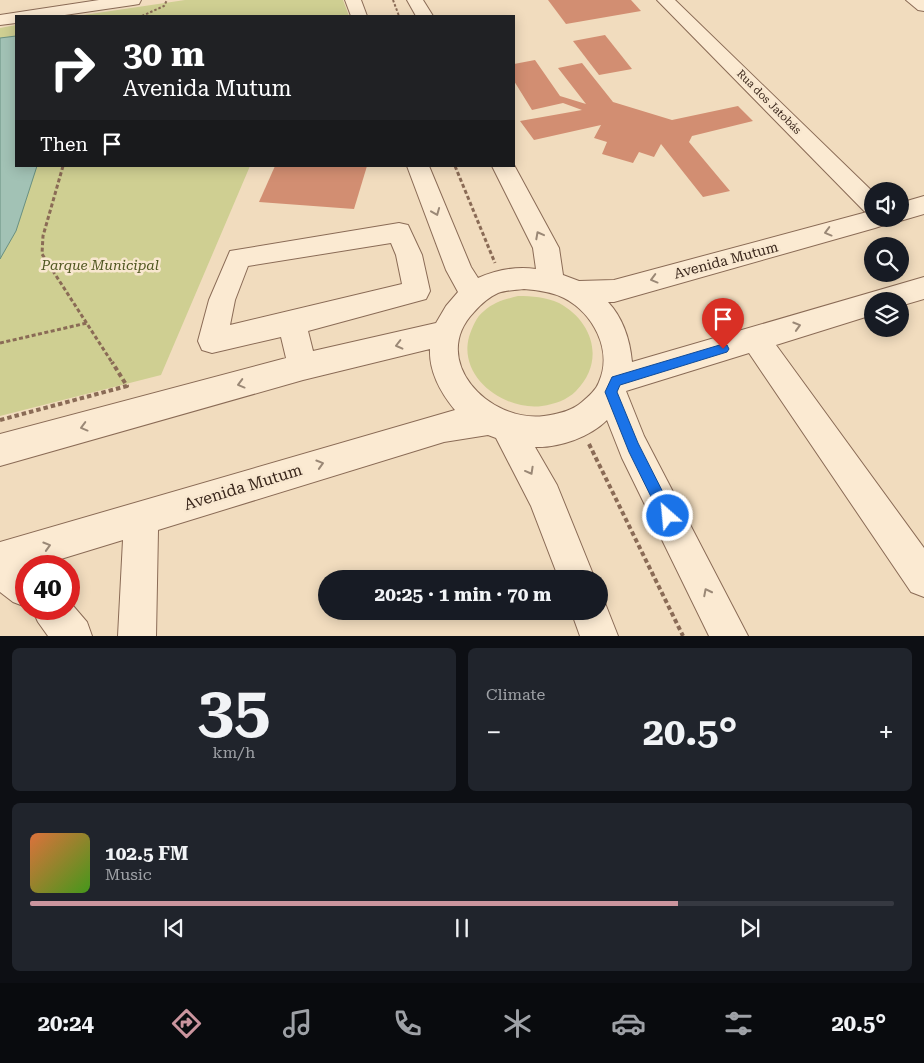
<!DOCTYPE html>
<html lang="en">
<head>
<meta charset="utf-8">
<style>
  body { margin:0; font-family:"Roboto Serif",serif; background:#20242c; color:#f1f3f6; height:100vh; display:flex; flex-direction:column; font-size:19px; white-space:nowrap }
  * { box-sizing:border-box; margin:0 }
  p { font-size:16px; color:#9ea1a6 }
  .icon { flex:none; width:28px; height:28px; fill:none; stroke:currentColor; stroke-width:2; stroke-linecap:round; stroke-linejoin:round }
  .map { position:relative; height:636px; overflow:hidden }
  .drawer { display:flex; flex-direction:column; gap:12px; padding:12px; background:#0d0f14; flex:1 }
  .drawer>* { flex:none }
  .banner { position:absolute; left:15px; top:15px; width:500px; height:152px; border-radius:0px; box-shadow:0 2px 12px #0003; background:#202124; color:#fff; overflow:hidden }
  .buttons { position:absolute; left:864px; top:182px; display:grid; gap:10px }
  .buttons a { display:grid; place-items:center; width:45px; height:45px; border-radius:50%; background:#171b24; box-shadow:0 2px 12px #0003; font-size:25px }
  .speed { position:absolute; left:15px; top:555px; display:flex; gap:10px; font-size:25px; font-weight:700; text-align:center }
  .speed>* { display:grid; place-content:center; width:65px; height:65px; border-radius:50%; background:#171b24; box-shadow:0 2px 12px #0003; line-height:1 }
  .speed .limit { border:8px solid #d22; background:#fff; color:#111 }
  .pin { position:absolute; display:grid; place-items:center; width:42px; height:42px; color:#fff; margin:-51px -21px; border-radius:50% 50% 50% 0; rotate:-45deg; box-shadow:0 0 5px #0007 }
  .pin .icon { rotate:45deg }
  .me { position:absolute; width:55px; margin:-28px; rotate:333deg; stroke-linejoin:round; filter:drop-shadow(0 0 4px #0008) }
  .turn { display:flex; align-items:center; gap:18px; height:105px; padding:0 25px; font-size:22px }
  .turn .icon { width:65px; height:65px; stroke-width:2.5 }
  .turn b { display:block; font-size:35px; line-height:42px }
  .then { display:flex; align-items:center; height:48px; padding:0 25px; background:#0003; gap:10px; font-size:19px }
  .big { font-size:38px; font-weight:700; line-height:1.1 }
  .drawer .tile { flex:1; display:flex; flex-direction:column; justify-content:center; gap:8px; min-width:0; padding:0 18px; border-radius:8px; background:#20242c }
  .drawer .dial { align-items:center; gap:0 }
  .dial b { font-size:65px; line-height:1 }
  .song { display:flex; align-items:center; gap:15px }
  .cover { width:60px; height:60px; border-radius:8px; background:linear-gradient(135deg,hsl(20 70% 55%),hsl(100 70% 35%)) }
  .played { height:5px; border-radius:2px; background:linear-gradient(90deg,#cb959e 75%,#363941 75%) }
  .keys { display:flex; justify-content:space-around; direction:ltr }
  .heat { display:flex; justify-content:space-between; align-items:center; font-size:28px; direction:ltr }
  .drawer .tiles { flex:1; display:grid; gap:12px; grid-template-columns:1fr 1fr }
  .tile:last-child { grid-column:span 2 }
  .trip { position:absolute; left:318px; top:570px; width:290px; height:50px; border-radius:25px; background:#171b24; box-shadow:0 2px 12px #0003; font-weight:700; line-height:50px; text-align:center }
  .menu { display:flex; height:80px; justify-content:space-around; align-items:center; background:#090b0e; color:#9ea1a6 }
  .menu .icon { width:35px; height:35px }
  .menu .selected { color:#cb959e }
  .menu b { font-size:22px; color:#f1f3f6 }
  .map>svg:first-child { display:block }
</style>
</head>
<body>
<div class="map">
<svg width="924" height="636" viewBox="0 0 924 636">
  <rect width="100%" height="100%" fill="#f1dcbe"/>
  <!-- green -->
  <g fill="#cfcf92">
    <polygon points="185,0 343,0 349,16 77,16"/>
    <polygon points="16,25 16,166 250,166 161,375 0,416 0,28"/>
    <path d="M518,296c14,0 28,1 41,7 35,19 46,59 17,88 -9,9 -21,13 -34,15 -37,5 -84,-28 -73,-69 3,-9 7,-20 15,-26 10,-9 22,-12 34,-15z"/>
  </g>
  <!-- water -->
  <polygon fill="#a2c2b5" stroke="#699082" points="16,36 16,166 37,166 16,231 0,259 0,38"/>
  <!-- building -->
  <g fill="#d28e72">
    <polygon points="548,0 631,0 641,11 566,24"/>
    <polygon points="605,35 632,69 599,75 573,41"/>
    <polygon points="535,60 560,96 586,104 558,68 582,63 613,102 672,120 738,106 753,121 692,136 689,142 730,191 703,197 661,144 654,157 639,152 633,163 602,154 607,142 594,138 601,125 534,140 520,121 582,110 563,103 532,110 514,81 514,64"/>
    <polygon points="275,166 367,166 354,209 259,202"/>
  </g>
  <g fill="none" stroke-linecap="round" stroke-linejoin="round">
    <!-- minor casing -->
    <g stroke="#8a6b56" stroke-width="2">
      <g id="minor">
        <polygon points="99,0 141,0 139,4 133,5 58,16 16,16 16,23 0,25 0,15"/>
        <polygon points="345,0 361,0 367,16 351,16"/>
        <polygon points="407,0 423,0 433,16 416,16"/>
        <path d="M657,0h18l197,191v28h15l-3,6 -9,3 -261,74h-6c15,16 22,38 24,60l292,-85v22l-24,7v-5h-28v14l-96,30 148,203v49l-13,-5 -162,-239 -123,38 18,45 104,200h-39l-87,-178 -15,-38c-17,17 -48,28 -72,27l22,38 38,94h-36l-28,-73 -35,-68 -8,-3 -44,7 -286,88 -2,106h-38l5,-96 -85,26h-12v41l-13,-5 -13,-10v-50l455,-132c-14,-17 -26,-38 -25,-61l-127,31 -303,86v-32l286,-76 -5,-21 -69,16 -10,-3 -4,-9 11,-41 21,-49 169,-28 9,2 14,30 8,36 -4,8 -118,32 5,20 123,-28 10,-17 12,-14 -12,-22 -39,-104h22l42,101 7,11c18,-8 39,-12 58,-9l-3,-21 -41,-82 22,-1 45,83 4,27 16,6 35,-1 253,-68 -3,-1zM391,243l5,12 6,29 -172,41 5,-25 13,-34zM524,289c14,1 28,3 40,9 29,15 49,52 35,84 -3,8 -10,14 -17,20 -10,9 -24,12 -38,14 -55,7 -116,-56 -70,-104 7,-8 15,-15 24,-19 8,-3 18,-3 26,-4z"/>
        <polygon points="906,0 924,0 924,11 918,10"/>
        <polygon points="924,196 924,214 900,221 893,219 900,219 900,203"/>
        <polygon points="599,596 603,598 618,636 580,636 571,611 599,611"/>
        <polygon points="69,601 87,622 92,636 48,636 38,622 32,609 69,609"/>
      </g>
    </g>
    <!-- path-far2 -->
    <g stroke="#8a6b56" stroke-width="2" stroke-dasharray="2.5 2" stroke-linecap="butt">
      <polyline points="393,0 399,16"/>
      <polyline points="142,16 164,6 167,0"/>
    </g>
    <!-- path-far1 -->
    <g stroke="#8a6b56" stroke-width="3" stroke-dasharray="4 2.5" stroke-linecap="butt">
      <polyline points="63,166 43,236 42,254 113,364"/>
      <polyline points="455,166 495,263"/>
      <polyline points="0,343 87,323"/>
    </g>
    <!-- path -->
    <g stroke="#8a6b56" stroke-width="4" stroke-dasharray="4.5 3" stroke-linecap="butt">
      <polyline points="0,420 127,386 112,362"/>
      <polyline points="589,444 683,636"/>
    </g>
    <!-- minor -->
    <use href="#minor" fill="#fbead2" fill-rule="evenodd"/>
  </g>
  <!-- one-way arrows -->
  <defs><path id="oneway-chevron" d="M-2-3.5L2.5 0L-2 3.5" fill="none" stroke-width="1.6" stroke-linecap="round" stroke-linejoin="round" transform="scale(1.25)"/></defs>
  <g stroke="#9a8876">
    <use href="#oneway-chevron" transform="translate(436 212) rotate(68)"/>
    <use href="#oneway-chevron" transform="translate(828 232) rotate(165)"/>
    <use href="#oneway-chevron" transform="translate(539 235) rotate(-118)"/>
    <use href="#oneway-chevron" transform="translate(654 279) rotate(165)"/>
    <use href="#oneway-chevron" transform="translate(797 326) rotate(-17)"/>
    <use href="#oneway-chevron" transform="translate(399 345) rotate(166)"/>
    <use href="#oneway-chevron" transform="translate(241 384) rotate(165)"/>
    <use href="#oneway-chevron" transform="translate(84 427) rotate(165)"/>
    <use href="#oneway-chevron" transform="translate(320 464) rotate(-17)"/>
    <use href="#oneway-chevron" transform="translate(530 471) rotate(61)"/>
    <use href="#oneway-chevron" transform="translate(47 546) rotate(-17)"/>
    <use href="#oneway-chevron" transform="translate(707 592) rotate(-117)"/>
  </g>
  <!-- route -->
  <polygon fill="#1a73e8" stroke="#114b97" points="723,344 727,345 729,349 727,352 620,385 617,392 638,443 675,516 673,521 668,523 663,521 629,452 605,392 612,377"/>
  <g text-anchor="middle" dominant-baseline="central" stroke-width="5" stroke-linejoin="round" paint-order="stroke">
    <!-- far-street labels -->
    <g font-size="11" fill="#39261b" stroke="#f8e7cf">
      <text transform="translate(769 102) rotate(45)">Rua dos Jatobás</text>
    </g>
    <!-- street labels -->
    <g font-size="14" fill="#39261b" stroke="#f8e7cf">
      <text transform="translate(726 260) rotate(-15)">Avenida Mutum</text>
    </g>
    <!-- park labels -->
    <g font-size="14" font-style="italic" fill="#505721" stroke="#f8e7cf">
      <text x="100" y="265">Parque Municipal</text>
    </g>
    <!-- near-street labels -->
    <g font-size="16" fill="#39261b" stroke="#f8e7cf">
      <text transform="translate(243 487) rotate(-17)">Avenida Mutum</text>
    </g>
  </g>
</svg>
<div class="buttons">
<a><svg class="icon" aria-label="sound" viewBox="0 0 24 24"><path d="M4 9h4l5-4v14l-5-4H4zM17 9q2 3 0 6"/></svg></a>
<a><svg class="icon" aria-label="search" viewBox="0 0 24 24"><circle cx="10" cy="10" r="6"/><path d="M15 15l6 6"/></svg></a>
<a><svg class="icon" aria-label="layers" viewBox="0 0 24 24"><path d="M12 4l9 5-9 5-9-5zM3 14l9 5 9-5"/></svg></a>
</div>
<div class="speed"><div class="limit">40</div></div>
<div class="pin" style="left:723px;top:349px;background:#d93025"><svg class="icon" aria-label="arrive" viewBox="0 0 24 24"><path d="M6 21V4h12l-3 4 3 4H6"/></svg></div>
<svg class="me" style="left:668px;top:516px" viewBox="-20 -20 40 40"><circle r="17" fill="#1a73e8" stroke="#fff" stroke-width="3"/><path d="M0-11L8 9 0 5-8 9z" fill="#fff"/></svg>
<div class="trip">20:25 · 1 min · 70 m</div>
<div class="banner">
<div class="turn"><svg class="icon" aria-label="right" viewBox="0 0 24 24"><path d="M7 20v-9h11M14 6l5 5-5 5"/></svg><div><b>30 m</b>Avenida Mutum</div></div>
<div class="then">Then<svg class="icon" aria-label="arrive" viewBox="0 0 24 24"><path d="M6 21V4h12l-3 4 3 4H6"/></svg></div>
</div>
</div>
<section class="drawer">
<div class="tiles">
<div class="tile dial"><b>35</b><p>km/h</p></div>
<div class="tile"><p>Climate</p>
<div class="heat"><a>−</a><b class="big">20.5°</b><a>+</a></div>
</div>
<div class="tile">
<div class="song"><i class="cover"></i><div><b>102.5 FM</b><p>Music</p></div></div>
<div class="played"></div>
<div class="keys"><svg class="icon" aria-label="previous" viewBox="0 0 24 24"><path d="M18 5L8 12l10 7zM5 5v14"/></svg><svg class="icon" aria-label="pause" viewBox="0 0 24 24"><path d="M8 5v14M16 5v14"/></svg><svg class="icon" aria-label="next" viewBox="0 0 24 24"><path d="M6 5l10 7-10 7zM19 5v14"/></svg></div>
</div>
</div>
</section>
<nav class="menu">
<b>20:24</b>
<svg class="icon selected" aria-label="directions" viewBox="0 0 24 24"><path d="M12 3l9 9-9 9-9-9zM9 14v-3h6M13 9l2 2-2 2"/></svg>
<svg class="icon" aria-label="music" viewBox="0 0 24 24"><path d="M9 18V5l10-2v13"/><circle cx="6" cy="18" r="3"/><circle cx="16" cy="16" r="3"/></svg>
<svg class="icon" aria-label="phone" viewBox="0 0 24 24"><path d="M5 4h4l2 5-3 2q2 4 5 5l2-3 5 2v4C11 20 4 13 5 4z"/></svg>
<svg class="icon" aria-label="climate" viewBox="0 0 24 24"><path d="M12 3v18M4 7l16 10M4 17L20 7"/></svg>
<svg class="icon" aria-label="car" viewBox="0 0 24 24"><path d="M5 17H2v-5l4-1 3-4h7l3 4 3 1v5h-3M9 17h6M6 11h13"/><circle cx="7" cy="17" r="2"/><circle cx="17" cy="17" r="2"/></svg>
<svg class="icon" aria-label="filters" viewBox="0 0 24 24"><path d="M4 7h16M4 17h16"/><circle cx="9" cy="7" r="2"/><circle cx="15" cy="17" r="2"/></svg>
<b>20.5°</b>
</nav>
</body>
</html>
